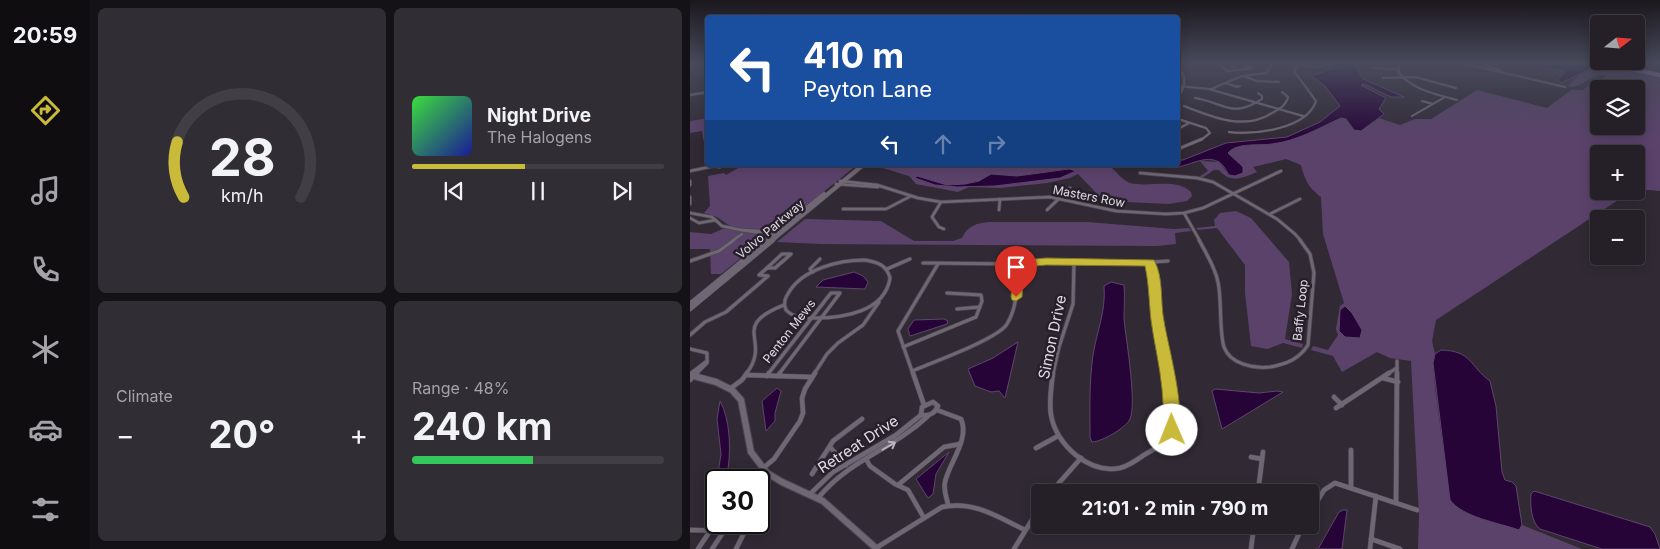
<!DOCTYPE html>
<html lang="en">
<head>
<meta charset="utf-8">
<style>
  body { margin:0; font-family:Inter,sans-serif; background:#312d34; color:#f1f3f6; height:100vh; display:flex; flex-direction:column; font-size:19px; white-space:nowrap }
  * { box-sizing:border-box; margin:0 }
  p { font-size:16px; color:#a3a3a8 }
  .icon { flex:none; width:28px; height:28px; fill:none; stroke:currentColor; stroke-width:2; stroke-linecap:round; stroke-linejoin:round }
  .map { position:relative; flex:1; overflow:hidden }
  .details { display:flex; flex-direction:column; gap:8px; padding:8px; background:#141216; width:600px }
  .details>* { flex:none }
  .top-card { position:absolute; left:15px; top:15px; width:475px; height:152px; border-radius:5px; box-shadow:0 2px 12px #0003,0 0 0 1px #423e45; background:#1a4fa0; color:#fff; overflow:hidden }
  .needle { width:32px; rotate:73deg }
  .fabs { position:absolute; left:900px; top:15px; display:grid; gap:10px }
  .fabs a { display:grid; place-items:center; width:55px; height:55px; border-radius:5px; background:#252028; box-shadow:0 2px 12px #0003,0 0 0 1px #423e45; font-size:25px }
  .speed { position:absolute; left:15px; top:469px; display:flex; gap:10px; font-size:25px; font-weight:700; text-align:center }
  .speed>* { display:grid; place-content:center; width:65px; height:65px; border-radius:50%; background:#252028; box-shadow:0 2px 12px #0003,0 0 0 1px #423e45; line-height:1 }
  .speed .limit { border:2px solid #111; border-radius:8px; background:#fff; color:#111 }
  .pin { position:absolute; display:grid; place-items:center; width:42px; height:42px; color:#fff; margin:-51px -21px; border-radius:50% 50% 50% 0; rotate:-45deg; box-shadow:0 0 5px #0007 }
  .pin .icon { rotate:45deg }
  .me { position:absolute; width:55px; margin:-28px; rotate:359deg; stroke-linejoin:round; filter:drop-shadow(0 0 4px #0008) }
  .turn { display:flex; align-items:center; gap:18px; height:105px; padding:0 15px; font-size:22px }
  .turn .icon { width:65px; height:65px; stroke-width:2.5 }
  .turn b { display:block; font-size:35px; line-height:42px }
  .lanes { display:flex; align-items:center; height:48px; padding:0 15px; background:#0003; justify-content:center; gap:25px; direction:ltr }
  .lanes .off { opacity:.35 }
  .big { font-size:38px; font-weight:700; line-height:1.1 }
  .details .widget { flex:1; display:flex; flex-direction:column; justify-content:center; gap:8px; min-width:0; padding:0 18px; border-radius:8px; background:#312d34 }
  .details .dial { align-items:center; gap:0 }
  .dial svg { height:130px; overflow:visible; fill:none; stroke:#423e45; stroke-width:7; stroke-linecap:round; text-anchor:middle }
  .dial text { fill:#f1f3f6; stroke:none }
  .song { display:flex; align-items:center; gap:15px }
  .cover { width:60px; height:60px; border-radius:8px; background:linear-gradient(135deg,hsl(120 70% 55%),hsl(240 70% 35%)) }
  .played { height:5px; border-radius:2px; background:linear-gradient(90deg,#caba39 45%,#423e45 45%) }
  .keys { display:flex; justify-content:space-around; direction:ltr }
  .heat { display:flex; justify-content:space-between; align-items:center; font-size:28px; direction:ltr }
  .charge { height:8px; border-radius:4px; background:linear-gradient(90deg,#34c759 48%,#423e45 0) }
  .details .tiles { flex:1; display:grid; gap:8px; grid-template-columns:repeat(2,1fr) }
  .trip { position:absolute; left:341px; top:484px; width:288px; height:50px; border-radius:5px; background:#252028; box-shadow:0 2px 12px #0003,0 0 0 1px #423e45; font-weight:700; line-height:50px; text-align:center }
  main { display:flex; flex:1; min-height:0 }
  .menu { display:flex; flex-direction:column; width:90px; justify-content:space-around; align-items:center; background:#0f0d10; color:#a3a3a8 }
  .menu .icon { width:35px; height:35px }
  .menu .active { color:#caba39 }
  .menu b { font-size:22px; color:#f1f3f6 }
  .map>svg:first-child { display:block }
</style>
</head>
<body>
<main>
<nav class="menu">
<b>20:59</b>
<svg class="icon active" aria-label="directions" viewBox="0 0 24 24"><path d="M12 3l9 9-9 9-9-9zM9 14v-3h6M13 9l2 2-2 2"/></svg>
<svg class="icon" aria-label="music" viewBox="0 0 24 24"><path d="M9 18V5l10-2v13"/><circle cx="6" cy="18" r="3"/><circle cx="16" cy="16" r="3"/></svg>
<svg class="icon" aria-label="phone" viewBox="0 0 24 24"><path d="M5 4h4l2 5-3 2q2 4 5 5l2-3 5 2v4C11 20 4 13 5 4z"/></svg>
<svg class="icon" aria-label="climate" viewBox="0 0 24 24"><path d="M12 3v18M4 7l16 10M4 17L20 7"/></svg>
<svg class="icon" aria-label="car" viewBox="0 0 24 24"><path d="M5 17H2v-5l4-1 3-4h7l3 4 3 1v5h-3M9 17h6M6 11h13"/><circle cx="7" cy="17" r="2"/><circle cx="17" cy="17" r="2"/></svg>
<svg class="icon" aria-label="filters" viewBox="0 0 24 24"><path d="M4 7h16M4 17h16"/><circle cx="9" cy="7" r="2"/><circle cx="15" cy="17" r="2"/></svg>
</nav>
<section class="details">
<div class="tiles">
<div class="widget dial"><svg viewBox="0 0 100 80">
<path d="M14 69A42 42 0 1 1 86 69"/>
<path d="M14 69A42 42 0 0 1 10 35" stroke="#caba39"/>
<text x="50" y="56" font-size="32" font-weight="700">28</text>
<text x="50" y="72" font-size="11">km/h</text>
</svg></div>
<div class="widget">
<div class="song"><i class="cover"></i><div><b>Night Drive</b><p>The Halogens</p></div></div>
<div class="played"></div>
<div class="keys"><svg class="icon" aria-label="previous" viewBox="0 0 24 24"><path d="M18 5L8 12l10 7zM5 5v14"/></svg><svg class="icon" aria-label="pause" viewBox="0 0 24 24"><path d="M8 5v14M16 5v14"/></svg><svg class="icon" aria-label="next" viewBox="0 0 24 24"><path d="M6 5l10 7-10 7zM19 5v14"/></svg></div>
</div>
<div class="widget"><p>Climate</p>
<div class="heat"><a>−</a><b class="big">20°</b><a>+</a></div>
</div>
<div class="widget"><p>Range · 48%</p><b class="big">240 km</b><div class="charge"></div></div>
</div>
</section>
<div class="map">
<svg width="970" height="549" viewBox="0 0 970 549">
  <rect width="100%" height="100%" fill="#312a35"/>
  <!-- green -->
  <g fill="#5b426b" fill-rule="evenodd">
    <path d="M912,66l58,10v115l-24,-2v-35h-37v37h33l-196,129 -4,21 3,13 -2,9 2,24 15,112 17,14 52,17 3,-5 60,24h-164l1,-34 -8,-154 -21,-3 -13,-6 -35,20 -9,-16 -22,-6 2,-4 15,4 10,-15 -2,-6 4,-23 4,-3 -21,-69 -2,-37c-13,-10 -16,-17 -20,-32l-15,-6 -33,8 4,5c-15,6 -26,12 -38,-2h-5l-12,8 -3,-1 9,-6 -8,-10 19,1 10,13 6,-15 -7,-7c9,-11 31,-7 44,-9 25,-3 47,-16 69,-26l5,1 8,11 7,1 18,-13 21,7 15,-6h16l46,-29 70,18 24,-18h12l10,-8 13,-5 1,-2c-15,-4 -25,15 -39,11l11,-11zM909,89h37v37h-37z"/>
    <polygon points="17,118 17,160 12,131 0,133 0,121"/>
    <polygon points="53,165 167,165 31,274 21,274 20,249 0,249 0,232 21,234 40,226 27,217 14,213 20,206 18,176 34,173 36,175"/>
    <path d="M183,165h236c6,5 14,16 21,18 19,5 45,-6 61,9l1,4 -5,5 -18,3 -44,-2 -23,-3 -24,-25 -8,4 -23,5 -47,5 -31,-1 -11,5 -42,-8 -7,-8z"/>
    <polygon points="546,211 561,218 599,262 602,294 595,339 613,344 612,348 593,343 577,349 561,346 555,293 555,265 527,228 508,230 506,228 525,226 524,220 530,213"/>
    <path d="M115,219l76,2 33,20h39l9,-3c5,-12 15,-15 27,-16h98l87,7 15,-1 2,3 -16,2 1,11 -19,2 -336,-2 -44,-2z"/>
  </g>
  <!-- water -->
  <g fill="#270438" stroke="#5f456c">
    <path d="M655,63h9l9,16 41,18h-13l-27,-13 -3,1 25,13 -7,11 5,5 -23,17 -7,-1 -8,-11 -5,-1c-22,10 -44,23 -69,26 -13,2 -35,-2 -44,9l15,14v6l-8,3 -6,-1c-3,-4 -5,-10 -10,-13 -18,-10 -39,13 -57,3h16v-5h5l43,-17 61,-6 33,-15 20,-16 -15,-20 -14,-10 27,-9 5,1 3,-2z"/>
    <polygon points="852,63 898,63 906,66 871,83 867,80 875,72 850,66"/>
    <polygon points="379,169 386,171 370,178 305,186 267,187 245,185 225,178 227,176 257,185 275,184 289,181 301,174 327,176"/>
    <polygon points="164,272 173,276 178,282 175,289 126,287 133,280"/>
    <path d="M421,282l13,3c1,11 0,23 0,34 2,20 13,85 6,100 -4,9 -29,23 -38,23l-2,-5c0,-27 -1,-54 3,-82 4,-25 13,-43 11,-69z"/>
    <polygon points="655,306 662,313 672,330 670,338 655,337 649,331 650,310"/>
    <polygon points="254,319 258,321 257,324 220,336 218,329 224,320"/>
    <polygon points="328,342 315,398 309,391 301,392 285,386 278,369 303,358"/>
    <path d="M751,350c32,1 28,16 49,31l6,25 6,66 3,8 7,2 4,4 6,39 -3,5c-20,-7 -57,-13 -69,-30l-17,-137 2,-9z"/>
    <polygon points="87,388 91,391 85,413 85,421 76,431 72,401"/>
    <polygon points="525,389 569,393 587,391 593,392 532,429 522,391"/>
    <path d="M30,401c10,18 11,47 8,68l-9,6 -1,-2 3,-19 -4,-35z"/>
    <polygon points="259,452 246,474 243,494 238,498 226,479"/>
    <path d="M844,491l116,36 5,7 5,15h-58l-62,-20c-9,-7 -10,-24 -9,-35z"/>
    <polygon points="653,510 657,510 652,549 628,549 649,512"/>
  </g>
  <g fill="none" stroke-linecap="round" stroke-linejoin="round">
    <!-- street-far3 casing -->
    <g stroke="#4d4751" stroke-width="2.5">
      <g id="street-far3">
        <polyline points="528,63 537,71 558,69"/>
        <polyline points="540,63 546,70"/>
        <polyline points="598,63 628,67 637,64 642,65 638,65"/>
        <path d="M710,63l-2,9c15,18 37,22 59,28"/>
        <polyline points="772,63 875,87"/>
        <polyline points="788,63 810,70"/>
        <polygon points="555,66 562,66 562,68 558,69"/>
        <polyline points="683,68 708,69"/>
        <polyline points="553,76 567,81 585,82"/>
        <polyline points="693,78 725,77 766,88"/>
        <polygon points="585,81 589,82 585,82"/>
        <polyline points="536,83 547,87 550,86 545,86"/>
        <polyline points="488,86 519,89 613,116"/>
        <polyline points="521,89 552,76 577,73 580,66 586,63"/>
        <path d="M505,98c31,5 36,21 67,1v-3l-4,-3"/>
        <polyline points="732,101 743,104"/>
        <path d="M494,106c28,11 60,25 88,7 7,-4 14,-7 16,-16l-6,-5"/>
        <polyline points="722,116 755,97"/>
        <polyline points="488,119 516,128 520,133 511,140"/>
        <polyline points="488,129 499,123"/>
        <path d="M539,132c26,3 78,-3 87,-31l-22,-30 6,-8"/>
      </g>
    </g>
    <!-- street-far2 casing -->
    <g stroke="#4d4751" stroke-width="4">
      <g id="street-far2">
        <polyline points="488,149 512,139"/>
        <polyline points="0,171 24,166 30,167"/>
        <polyline points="450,173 507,178 523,182 587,219 605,234 611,241"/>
        <polyline points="0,181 0,185"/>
        <polyline points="150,181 187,185 228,198 251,202 360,197 426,211 476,214 494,213 513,208 591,171"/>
        <polyline points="146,184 188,187"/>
        <polyline points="0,197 0,204"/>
        <polyline points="251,202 242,217 249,227 254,229"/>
        <polyline points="153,209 196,209 221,196"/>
        <polyline points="309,210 310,199"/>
        <polyline points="357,210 380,188"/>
        <polyline points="0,213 22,217 32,226 51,230"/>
        <polyline points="494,213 510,241"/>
        <polyline points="580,214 610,199"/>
        <polyline points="0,218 9,223 26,220"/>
        <polyline points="83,235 51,230 88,232"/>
        <polyline points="42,241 52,234"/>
      </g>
    </g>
    <!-- street-far1 casing -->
    <g stroke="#4d4751" stroke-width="4.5">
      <g id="street-far1">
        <path d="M509,240c7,13 16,27 19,42 4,18 1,49 6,65 6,17 30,22 46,20 17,-3 29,-8 38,-22l6,-72 -4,-19 -10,-14"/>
        <polygon points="92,254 101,254 85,268 77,268"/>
        <path d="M175,260c12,2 22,5 25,18 -5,34 -47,40 -75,40 -11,0 -21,0 -29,-8 -3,-7 -1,-12 3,-18 14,-23 50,-32 76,-32z"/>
        <polyline points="0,261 29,251 44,240"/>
        <polyline points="233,263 328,264 357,261 448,263 478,261"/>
        <polyline points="460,263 469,330 478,374"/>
        <polyline points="197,269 220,259"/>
        <polyline points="123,272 120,269 130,259"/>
        <polyline points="267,309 290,307"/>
        <polyline points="0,335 15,322 36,312 78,276 69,275 77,268"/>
        <polyline points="213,347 286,317 292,301 291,295 257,293"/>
        <polyline points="0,349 17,353 17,363 6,374"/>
        <path d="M222,371c19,-8 86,-32 95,-47 11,-18 10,-40 11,-60"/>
        <polyline points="0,374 17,361"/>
        <path d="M56,374c27,-34 -18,-47 38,-69"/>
        <polyline points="78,374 141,293 150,293 89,374"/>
        <polyline points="124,374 137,354 148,343 173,325 189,302"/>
        <polyline points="223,374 208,331 248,264"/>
        <polyline points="363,374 369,347 383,304 384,262"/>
        <polyline points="697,374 707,368"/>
        <polyline points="707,374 707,361"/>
      </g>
    </g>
    <!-- street casing -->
    <g stroke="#4d4751" stroke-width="5.5">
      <g id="street">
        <polyline points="223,373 234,405"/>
        <path d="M363,373c-2,14 -4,29 -2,42 5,30 38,59 69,53 9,-2 17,-8 24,-13 10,-6 21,-10 26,-21 8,-17 1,-43 -3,-61"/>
        <polyline points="56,375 121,377"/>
        <polyline points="77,376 79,373"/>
        <polyline points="88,376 90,373"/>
        <polyline points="693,378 708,382"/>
        <polyline points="0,380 7,373"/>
        <polyline points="41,388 52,380 57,373"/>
        <polyline points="644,397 652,405"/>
        <path d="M243,402l5,4c-4,8 -8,10 -17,9l1,-8z"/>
        <polyline points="646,408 699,373"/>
        <path d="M247,410l24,9c9,20 -12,44 -16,63 -2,7 2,16 3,23"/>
        <polyline points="140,447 156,465"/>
        <polyline points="346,448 368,436"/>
        <polyline points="661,450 661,487"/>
        <polyline points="561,457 572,459"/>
        <polyline points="176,459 180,466 205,484 218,490 234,518"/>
        <polyline points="122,474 143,441 172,419"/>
        <polyline points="59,480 84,459 110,421 113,413 112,398 115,389 125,373"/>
        <polyline points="208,485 254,447 270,444"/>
        <polyline points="361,492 391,458"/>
        <polyline points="568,492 573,452"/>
        <polyline points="119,495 143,472 206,435 231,415"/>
        <path d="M128,498c32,-39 74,-48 110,-82"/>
        <polyline points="706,503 707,373"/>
        <polyline points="620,513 634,490 645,483 727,510"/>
        <polyline points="0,530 50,531 54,533 46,549"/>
        <polyline points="681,539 710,549"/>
        <path d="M186,548l66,-41c31,-7 56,10 83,23"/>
        <polyline points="8,549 26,522"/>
        <polyline points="22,549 34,531"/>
        <polyline points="324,549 350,507"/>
        <polyline points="561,549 564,525"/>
        <polyline points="602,549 613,525"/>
        <polyline points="680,549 686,496"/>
      </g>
    </g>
    <!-- secondary-far3 casing -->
    <g stroke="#4d4751" stroke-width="3">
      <g id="secondary-far3">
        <path d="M488,67c9,10 8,19 0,29"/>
        <polyline points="0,95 18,92"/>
      </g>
    </g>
    <!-- secondary-far2 casing -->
    <g stroke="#4d4751" stroke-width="5">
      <g id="secondary-far2">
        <polyline points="76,241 134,194"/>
        <polyline points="81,241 173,165"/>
      </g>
    </g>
    <!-- secondary-far1 casing -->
    <g stroke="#4d4751" stroke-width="5.5">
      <g id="secondary-far1">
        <polyline points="0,304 78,240"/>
        <polyline points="0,309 83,240"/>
      </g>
    </g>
    <!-- secondary casing -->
    <g stroke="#4d4751" stroke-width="8">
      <polyline id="secondary" points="0,375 26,382 42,390 51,400 61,452 77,473 92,482 133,501 187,549"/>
    </g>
    <!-- highway casing -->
    <g stroke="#4d4751" stroke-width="4.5">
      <polyline id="highway" points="912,63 970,75"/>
    </g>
    <!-- street-far3 -->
    <use href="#street-far3" stroke="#6f6774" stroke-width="2"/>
    <!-- street-far2 -->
    <use href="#street-far2" stroke="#6f6774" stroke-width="2.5"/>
    <!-- street-far1 -->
    <use href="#street-far1" stroke="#6f6774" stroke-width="3"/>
    <!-- street -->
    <use href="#street" stroke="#6f6774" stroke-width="4.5"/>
    <!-- secondary-far3 -->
    <use href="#secondary-far3" stroke="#6f6774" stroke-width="2.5"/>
    <!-- secondary-far2 -->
    <use href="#secondary-far2" stroke="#6f6774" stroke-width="4"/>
    <!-- secondary-far1 -->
    <use href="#secondary-far1" stroke="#6f6774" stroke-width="4.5"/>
    <!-- secondary -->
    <use href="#secondary" stroke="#6f6774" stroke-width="6"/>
    <!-- highway -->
    <use href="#highway" stroke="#b58ad0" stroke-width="4"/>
  </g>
  <!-- one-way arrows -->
  <defs><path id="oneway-shaft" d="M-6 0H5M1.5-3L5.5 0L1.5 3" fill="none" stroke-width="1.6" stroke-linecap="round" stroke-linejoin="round" transform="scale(1.25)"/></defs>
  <use stroke="#b9b3bd" href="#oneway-shaft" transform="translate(199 446) rotate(-30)"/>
  <!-- sky -->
  <linearGradient id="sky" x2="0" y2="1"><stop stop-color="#1b171d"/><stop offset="0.45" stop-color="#484a5c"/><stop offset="1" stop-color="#484a5c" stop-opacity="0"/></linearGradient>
  <rect width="970" height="140" fill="url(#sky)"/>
  <!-- route -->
  <path fill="#caba39" stroke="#837925" d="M356,258l108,2c10,18 6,41 10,61 4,25 23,92 13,113l-5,2 -6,-2c-2,-5 -3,-36 -4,-45 -2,-23 -8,-46 -11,-69 -2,-18 -2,-36 -6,-54l-99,-1 -22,2 -2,30 -6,4 -4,-1 -1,-3 3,-36z"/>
  <g text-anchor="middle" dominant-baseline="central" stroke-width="5" stroke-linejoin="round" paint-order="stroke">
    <!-- street labels -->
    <g font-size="12" fill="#e1dce4" stroke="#27202b">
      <text transform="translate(399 196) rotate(11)">Masters Row</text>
      <text transform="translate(80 229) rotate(-40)">Volvo Parkway</text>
      <text transform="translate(610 310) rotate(-84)">Baffy Loop</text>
      <text transform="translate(99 331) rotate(-52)">Penton Mews</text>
    </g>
    <!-- near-street labels -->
    <g font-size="15" fill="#e1dce4" stroke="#27202b">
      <text transform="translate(362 337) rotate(-78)">Simon Drive</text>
      <text transform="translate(168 444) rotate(-33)">Retreat Drive</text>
    </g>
  </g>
</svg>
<div class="fabs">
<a><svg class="needle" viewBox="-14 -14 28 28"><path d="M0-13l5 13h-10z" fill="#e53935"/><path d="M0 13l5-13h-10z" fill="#a3a3a8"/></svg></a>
<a><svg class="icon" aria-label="layers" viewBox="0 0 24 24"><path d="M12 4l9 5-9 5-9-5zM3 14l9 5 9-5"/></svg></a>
<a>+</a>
<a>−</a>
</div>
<div class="speed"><div class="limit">30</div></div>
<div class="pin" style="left:326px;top:297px;background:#d93025"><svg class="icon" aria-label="arrive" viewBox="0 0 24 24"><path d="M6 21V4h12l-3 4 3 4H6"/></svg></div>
<svg class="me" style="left:482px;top:430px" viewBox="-20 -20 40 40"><circle r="19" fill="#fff"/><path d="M0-13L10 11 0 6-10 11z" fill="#caba39"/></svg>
<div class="trip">21:01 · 2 min · 790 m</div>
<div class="top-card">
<div class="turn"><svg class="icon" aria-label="left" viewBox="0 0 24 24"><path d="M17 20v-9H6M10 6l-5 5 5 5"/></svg><div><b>410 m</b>Peyton Lane</div></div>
<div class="lanes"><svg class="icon" aria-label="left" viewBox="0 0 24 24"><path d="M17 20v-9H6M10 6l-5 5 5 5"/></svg><svg class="icon off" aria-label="ahead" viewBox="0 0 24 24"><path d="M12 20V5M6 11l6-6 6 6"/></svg><svg class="icon off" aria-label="right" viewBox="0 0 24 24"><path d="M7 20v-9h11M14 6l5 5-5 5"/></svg></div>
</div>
</div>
</main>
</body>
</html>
